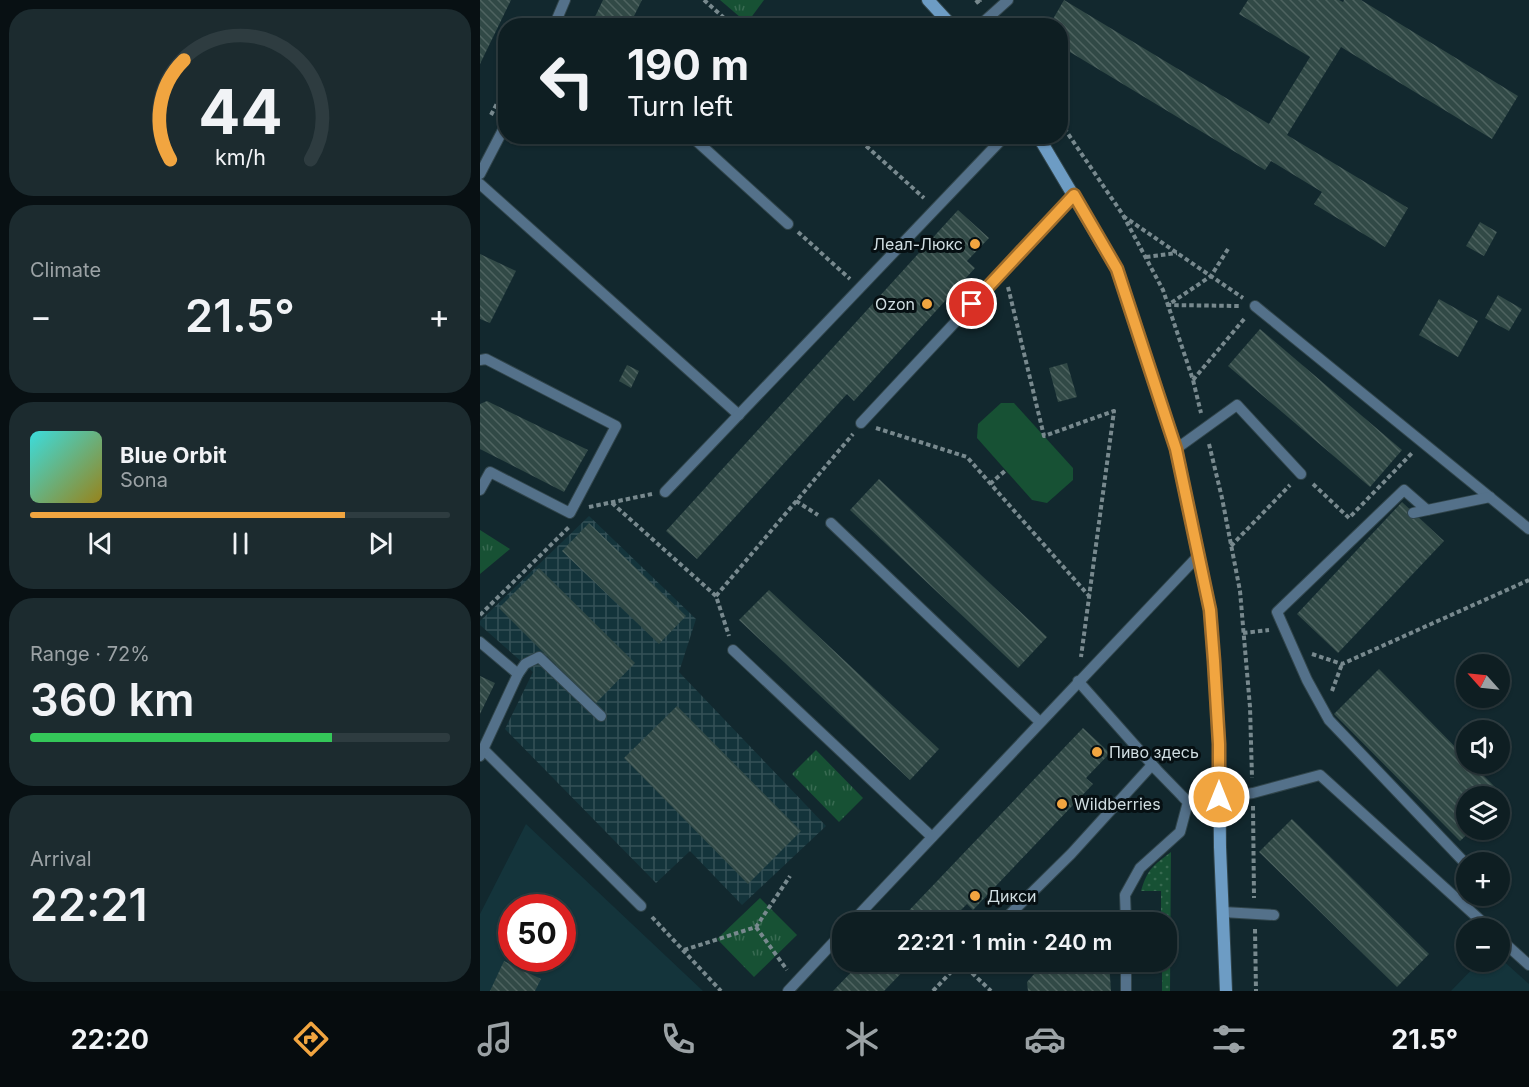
<!DOCTYPE html>
<html lang="en">
<head>
<meta charset="utf-8">
<style>
  body { margin:0; font-family:Inter,sans-serif; background:#1c2b2f; color:#f1f3f6; height:100vh; display:flex; flex-direction:column; font-size:22px; white-space:nowrap }
  * { box-sizing:border-box; margin:0 }
  p { font-size:20px; color:#9ba2a5 }
  .icon { flex:none; width:33px; height:33px; fill:none; stroke:currentColor; stroke-width:2; stroke-linecap:round; stroke-linejoin:round }
  .map { position:relative; flex:1; overflow:hidden }
  .sheet { display:flex; flex-direction:column; gap:9px; padding:9px; background:#081013; width:480px }
  .sheet>* { flex:none }
  .guide { position:absolute; left:18px; top:18px; width:570px; height:126px; border-radius:24px; box-shadow:0 2px 4px #0004,0 0 0 2px #2e3c40; background:#0e1e22; color:#f1f3f6; overflow:hidden }
  .needle { width:39px; rotate:297deg }
  .controls { position:absolute; left:976px; top:654px; display:grid; gap:12px }
  .controls a { display:grid; place-items:center; width:54px; height:54px; border-radius:50%; background:#0e1e22; box-shadow:0 2px 4px #0004,0 0 0 2px #2e3c40; font-size:30px }
  .speed { position:absolute; left:18px; top:894px; display:flex; gap:12px; font-size:30px; font-weight:700; text-align:center }
  .speed>* { display:grid; place-content:center; width:78px; height:78px; border-radius:50%; background:#0e1e22; box-shadow:0 2px 4px #0004,0 0 0 2px #2e3c40; line-height:1 }
  .speed .limit { border:9px solid #d22; background:#fff; color:#111 }
  .pin { position:absolute; display:grid; place-items:center; width:51px; height:51px; color:#fff; margin:-26px; border:3px solid #fff; border-radius:50%; box-shadow:0 2px 6px #0007 }
  .me { position:absolute; width:66px; margin:-33px; rotate:0deg; stroke-linejoin:round; filter:drop-shadow(0 0 4px #0008) }
  .turn { display:flex; align-items:center; gap:21px; height:126px; padding:0 30px; font-size:27px }
  .turn .icon { width:78px; height:78px; stroke-width:2.5 }
  .turn b { display:block; font-size:42px; line-height:51px }
  .big { font-size:45px; font-weight:600; line-height:1.1 }
  .sheet .widget { flex:1; display:flex; flex-direction:column; justify-content:center; gap:9px; min-width:0; padding:0 21px; border-radius:24px; background:#1c2b2f }
  .sheet .dial { align-items:center; gap:0 }
  .dial svg { height:156px; overflow:visible; fill:none; stroke:#2e3c40; stroke-width:7; stroke-linecap:round; text-anchor:middle }
  .dial text { fill:#f1f3f6; stroke:none }
  .song { display:flex; align-items:center; gap:18px }
  .cover { width:72px; height:72px; border-radius:9px; background:linear-gradient(135deg,hsl(180 70% 55%),hsl(50 70% 35%)) }
  .played { height:6px; border-radius:3px; background:linear-gradient(90deg,#f1a540 75%,#2e3c40 75%) }
  .keys { display:flex; justify-content:space-around; direction:ltr }
  .heat { display:flex; justify-content:space-between; align-items:center; font-size:33px; direction:ltr }
  .charge { height:9px; border-radius:4px; background:linear-gradient(90deg,#34c759 72%,#2e3c40 0) }
  .trip { position:absolute; left:352px; top:912px; width:345px; height:60px; border-radius:24px; background:#0e1e22; box-shadow:0 2px 4px #0004,0 0 0 2px #2e3c40; font-weight:600; line-height:60px; text-align:center }
  .tab-bar { display:flex; height:96px; justify-content:space-around; align-items:center; background:#060c0e; color:#9ba2a5 }
  .tab-bar .icon { width:42px; height:42px }
  .tab-bar .on { color:#f1a540 }
  .tab-bar b { font-size:27px; color:#f1f3f6 }
  main { display:flex; flex:1; min-height:0 }
  .map>svg:first-child { display:block }
</style>
</head>
<body>
<main>
<section class="sheet">
<div class="widget dial"><svg viewBox="0 0 100 80">
<path d="M14 69A42 42 0 1 1 86 69"/>
<path d="M14 69A42 42 0 0 1 21 18" stroke="#f1a540"/>
<text x="50" y="56" font-size="32" font-weight="700">44</text>
<text x="50" y="72" font-size="11">km/h</text>
</svg></div>
<div class="widget"><p>Climate</p>
<div class="heat"><a>−</a><b class="big">21.5°</b><a>+</a></div>
</div>
<div class="widget">
<div class="song"><i class="cover"></i><div><b>Blue Orbit</b><p>Sona</p></div></div>
<div class="played"></div>
<div class="keys"><svg class="icon" aria-label="previous" viewBox="0 0 24 24"><path d="M18 5L8 12l10 7zM5 5v14"/></svg><svg class="icon" aria-label="pause" viewBox="0 0 24 24"><path d="M8 5v14M16 5v14"/></svg><svg class="icon" aria-label="next" viewBox="0 0 24 24"><path d="M6 5l10 7-10 7zM19 5v14"/></svg></div>
</div>
<div class="widget"><p>Range · 72%</p><b class="big">360 km</b><div class="charge"></div></div>
<div class="widget"><p>Arrival</p><b class="big">22:21</b></div>
</section>
<div class="map">
<svg width="1049" height="991" viewBox="0 0 1049 991">
  <defs>
    <pattern id="industrial-grid" width="8" height="8" patternUnits="userSpaceOnUse" patternTransform="scale(1.5)"><rect width="8" height="8" fill="#14343b"/><path d="M0 4h8M4 0v8" fill="none" stroke="#355157"/></pattern>
    <pattern id="grass-dots" width="8" height="8" patternUnits="userSpaceOnUse" patternTransform="scale(1.5)"><rect width="8" height="8" fill="#175134"/><path d="M2 2h.1M6 6h.1" fill="none" stroke="#386a51" stroke-width="1.8" stroke-linecap="round"/></pattern>
    <pattern id="park-tufts" width="24" height="20" patternUnits="userSpaceOnUse" patternTransform="scale(1.5)"><rect width="24" height="20" fill="#175134"/><path d="M3 7l-1-3M5 7V3M7 7l1-3M15 17l-1-3M17 17v-4M19 17l1-3" fill="none" stroke="#386a51"/></pattern>
    <pattern id="building-back-hatch" width="6" height="6" patternUnits="userSpaceOnUse" patternTransform="scale(1.5)"><rect width="6" height="6" fill="#314946"/><path d="M-1 5l2 2M0 0l6 6M5-1l2 2" fill="none" stroke="#4e6360"/></pattern>
  </defs>
  <rect width="100%" height="100%" fill="#12282e"/>
  <!-- built -->
  <g fill="#14343b" fill-rule="evenodd">
    <path d="M46,824l177,167h-223v-77zM32,908h50v50h-50z"/>
    <polygon points="1020,958 1049,984 1049,991 971,991 999,962 1020,962"/>
  </g>
  <!-- industrial -->
  <polygon fill="url(#industrial-grid)" points="109,516 216,619 199,672 346,826 262,905 210,851 176,883 25,729 53,672 0,625 0,621"/>
  <!-- grass -->
  <path fill="url(#grass-dots)" d="M691,852l-1,139h-8v-29h5v-40h-6v-31h-20c7,-23 12,-25 30,-39z"/>
  <!-- park -->
  <g fill="url(#park-tufts)">
    <polygon points="240,0 284,0 267,23"/>
    <polygon points="0,530 30,549 0,574"/>
    <polygon points="336,750 383,798 359,822 312,774"/>
    <polygon points="280,898 317,935 274,977 237,939"/>
  </g>
  <!-- garden -->
  <polygon fill="#175134" points="521,403 534,403 593,468 593,480 567,503 552,500 497,438 498,424"/>
  <!-- building -->
  <g fill="url(#building-back-hatch)">
    <polygon points="0,0 31,0 0,64"/>
    <polygon points="123,0 162,0 149,26 126,26 114,19"/>
    <polygon points="584,0 789,124 830,57 759,14 768,0 859,0 863,2 864,0 881,0 1038,96 1012,139 861,47 807,135 928,208 905,247 834,204 842,192 791,161 785,170 580,46 580,26 569,26"/>
    <polygon points="478,210 509,238 487,261 495,268 374,401 367,394 217,559 186,531"/>
    <polygon points="1000,222 1017,232 1004,256 986,246"/>
    <polygon points="0,254 36,271 10,323 0,319"/>
    <polygon points="1018,295 1042,309 1029,331 1005,318"/>
    <polygon points="959,299 998,321 978,357 939,335"/>
    <polygon points="780,329 922,450 890,487 748,366"/>
    <polygon points="587,363 597,397 578,402 569,368"/>
    <polygon points="147,365 159,371 151,388 139,381"/>
    <polygon points="7,401 108,450 84,492 0,449 0,404"/>
    <polygon points="399,479 567,637 538,668 370,510"/>
    <polygon points="922,502 964,541 858,653 817,614"/>
    <polygon points="109,523 206,616 179,644 82,551"/>
    <polygon points="59,568 155,663 115,704 19,608"/>
    <polygon points="289,590 459,749 430,780 259,620"/>
    <polygon points="899,669 987,759 987,764 992,764 1025,797 1020,801 1020,796 987,796 987,830 992,830 980,841 854,714"/>
    <polygon points="0,676 15,683 0,714"/>
    <polygon points="197,706 321,831 268,884 144,758"/>
    <polygon points="603,728 630,753 606,778 613,784 493,910 487,904 469,922 418,922"/>
    <polygon points="812,819 949,954 917,987 779,852"/>
    <polygon points="24,961 61,979 55,991 10,991"/>
    <polygon points="381,962 432,962 404,991 353,991"/>
    <polygon points="565,962 629,962 631,991 548,991 547,982"/>
  </g>
  <g fill="none" stroke-linecap="round" stroke-linejoin="round">
    <!-- lane casing -->
    <g stroke="#31454b" stroke-width="12">
      <g id="lane">
        <polyline points="74,26 85,0"/>
        <polyline points="499,26 528,0"/>
        <polyline points="211,136 308,224"/>
        <polyline points="0,174 26,124"/>
        <polyline points="0,184 259,415"/>
        <polyline points="775,306 1049,529"/>
        <polyline points="0,360 6,359 136,426 90,513 10,472 0,490"/>
        <polyline points="381,423 594,195"/>
        <polyline points="696,449 757,405 821,474"/>
        <polyline points="185,492 525,136"/>
        <polyline points="947,510 924,490 797,612 827,680 849,720 986,864"/>
        <polyline points="933,513 1010,497"/>
        <polyline points="351,523 560,722"/>
        <polyline points="0,642 38,674"/>
        <polyline points="253,650 452,837"/>
        <polyline points="598,681 676,769"/>
        <polyline points="3,749 161,906"/>
        <polyline points="0,756 38,674 45,664 59,657 121,716"/>
        <polyline points="743,912 794,915"/>
        <polyline points="372,922 719,555"/>
        <polyline points="522,922 591,854 672,765 708,802 773,793 840,775 1009,928"/>
        <polyline points="646,922 645,895 660,868 700,832 708,802 703,797"/>
        <polyline points="1020,939 1049,965"/>
        <polyline points="646,962 646,991"/>
        <polyline points="481,963 482,962"/>
        <polyline points="308,991 363,932"/>
      </g>
    </g>
    <!-- secondary casing -->
    <g stroke="#31454b" stroke-width="14">
      <g id="secondary">
        <polyline points="448,0 472,26"/>
        <polyline points="558,136 637,269 696,449 730,610 734,661 739,744 740,847 746,991"/>
      </g>
    </g>
    <!-- path -->
    <g stroke="#78898e" stroke-width="4" stroke-dasharray="4.5 3" stroke-linecap="butt">
      <polyline points="224,0 253,26"/>
      <polyline points="496,0 499,4 500,0"/>
      <polyline points="11,115 26,86"/>
      <polyline points="580,122 643,215 683,290 713,380 721,413"/>
      <polyline points="375,136 444,198"/>
      <polyline points="643,216 763,298"/>
      <polyline points="318,232 370,279"/>
      <polyline points="748,249 731,276 688,305 760,306"/>
      <polyline points="666,257 697,253"/>
      <polyline points="528,287 564,436 634,411 601,657"/>
      <polyline points="713,380 765,318"/>
      <polyline points="396,428 487,457 609,596"/>
      <polyline points="729,444 742,498 760,591 770,707 772,778"/>
      <polyline points="510,484 526,470"/>
      <polyline points="833,484 869,518 932,453"/>
      <polyline points="316,501 338,515"/>
      <polyline points="132,503 236,596 249,636"/>
      <polyline points="109,507 172,494"/>
      <polyline points="751,546 810,485"/>
      <polyline points="236,596 373,434"/>
      <polyline points="0,615 89,527"/>
      <polyline points="763,633 789,630"/>
      <polyline points="832,654 862,664 1049,580"/>
      <polyline points="852,691 862,664"/>
      <polyline points="773,806 774,898"/>
      <polyline points="172,917 241,991"/>
      <polyline points="276,927 307,970"/>
      <polyline points="775,929 776,991"/>
      <polyline points="204,950 276,927 310,876"/>
      <polyline points="492,973 511,991"/>
      <polyline points="453,991 471,972"/>
    </g>
    <!-- lane -->
    <use href="#lane" stroke="#54718a" stroke-width="10"/>
    <!-- secondary -->
    <use href="#secondary" stroke="#6d9cc4" stroke-width="12"/>
  </g>
  <g fill="none" stroke-linecap="round" stroke-linejoin="round">
    <!-- route casing -->
    <g stroke="#9d6b2a" stroke-width="15">
      <polyline id="route" points="492,304 594,195 637,269 696,449 730,610 734,661 739,744 739,797"/>
    </g>
    <!-- route -->
    <use href="#route" stroke="#f1a540" stroke-width="10"/>
  </g>
  <!-- markers -->
  <g fill="#f1a540" stroke="#060f12" stroke-width="2">
    <circle cx="495" cy="244" r="6"/>
    <circle cx="447" cy="304" r="6"/>
    <circle cx="617" cy="752" r="6"/>
    <circle cx="582" cy="804" r="6"/>
    <circle cx="495" cy="896" r="6"/>
  </g>
  <g text-anchor="middle" dominant-baseline="central" stroke-width="6" stroke-linejoin="round" paint-order="stroke">
    <!-- poi labels -->
    <g font-size="16" fill="#d1dee2" stroke="#060f12" text-anchor="start">
      <text x="483" y="244" text-anchor="end">Леал-Люкс</text>
      <text x="435" y="304" text-anchor="end">Ozon</text>
      <text x="629" y="752">Пиво здесь</text>
      <text x="594" y="804">Wildberries</text>
      <text x="507" y="896">Дикси</text>
    </g>
  </g>
</svg>
<div class="controls">
<a><svg class="needle" viewBox="-14 -14 28 28"><path d="M0-13l5 13h-10z" fill="#e53935"/><path d="M0 13l5-13h-10z" fill="#9ba2a5"/></svg></a>
<a><svg class="icon" aria-label="sound" viewBox="0 0 24 24"><path d="M4 9h4l5-4v14l-5-4H4zM17 9q2 3 0 6"/></svg></a>
<a><svg class="icon" aria-label="layers" viewBox="0 0 24 24"><path d="M12 4l9 5-9 5-9-5zM3 14l9 5 9-5"/></svg></a>
<a>+</a>
<a>−</a>
</div>
<div class="speed"><div class="limit">50</div></div>
<div class="pin" style="left:492px;top:304px;background:#d93025"><svg class="icon" aria-label="arrive" viewBox="0 0 24 24"><path d="M6 21V4h12l-3 4 3 4H6"/></svg></div>
<svg class="me" style="left:739px;top:797px" viewBox="-20 -20 40 40"><circle r="17" fill="#f1a540" stroke="#fff" stroke-width="3"/><path d="M0-11L8 9 0 5-8 9z" fill="#fff"/></svg>
<div class="trip">22:21 · 1 min · 240 m</div>
<div class="guide">
<div class="turn"><svg class="icon" aria-label="left" viewBox="0 0 24 24"><path d="M17 20v-9H6M10 6l-5 5 5 5"/></svg><div><b>190 m</b>Turn left</div></div>
</div>
</div>
</main>
<nav class="tab-bar">
<b>22:20</b>
<svg class="icon on" aria-label="directions" viewBox="0 0 24 24"><path d="M12 3l9 9-9 9-9-9zM9 14v-3h6M13 9l2 2-2 2"/></svg>
<svg class="icon" aria-label="music" viewBox="0 0 24 24"><path d="M9 18V5l10-2v13"/><circle cx="6" cy="18" r="3"/><circle cx="16" cy="16" r="3"/></svg>
<svg class="icon" aria-label="phone" viewBox="0 0 24 24"><path d="M5 4h4l2 5-3 2q2 4 5 5l2-3 5 2v4C11 20 4 13 5 4z"/></svg>
<svg class="icon" aria-label="climate" viewBox="0 0 24 24"><path d="M12 3v18M4 7l16 10M4 17L20 7"/></svg>
<svg class="icon" aria-label="car" viewBox="0 0 24 24"><path d="M5 17H2v-5l4-1 3-4h7l3 4 3 1v5h-3M9 17h6M6 11h13"/><circle cx="7" cy="17" r="2"/><circle cx="17" cy="17" r="2"/></svg>
<svg class="icon" aria-label="filters" viewBox="0 0 24 24"><path d="M4 7h16M4 17h16"/><circle cx="9" cy="7" r="2"/><circle cx="15" cy="17" r="2"/></svg>
<b>21.5°</b>
</nav>
</body>
</html>
